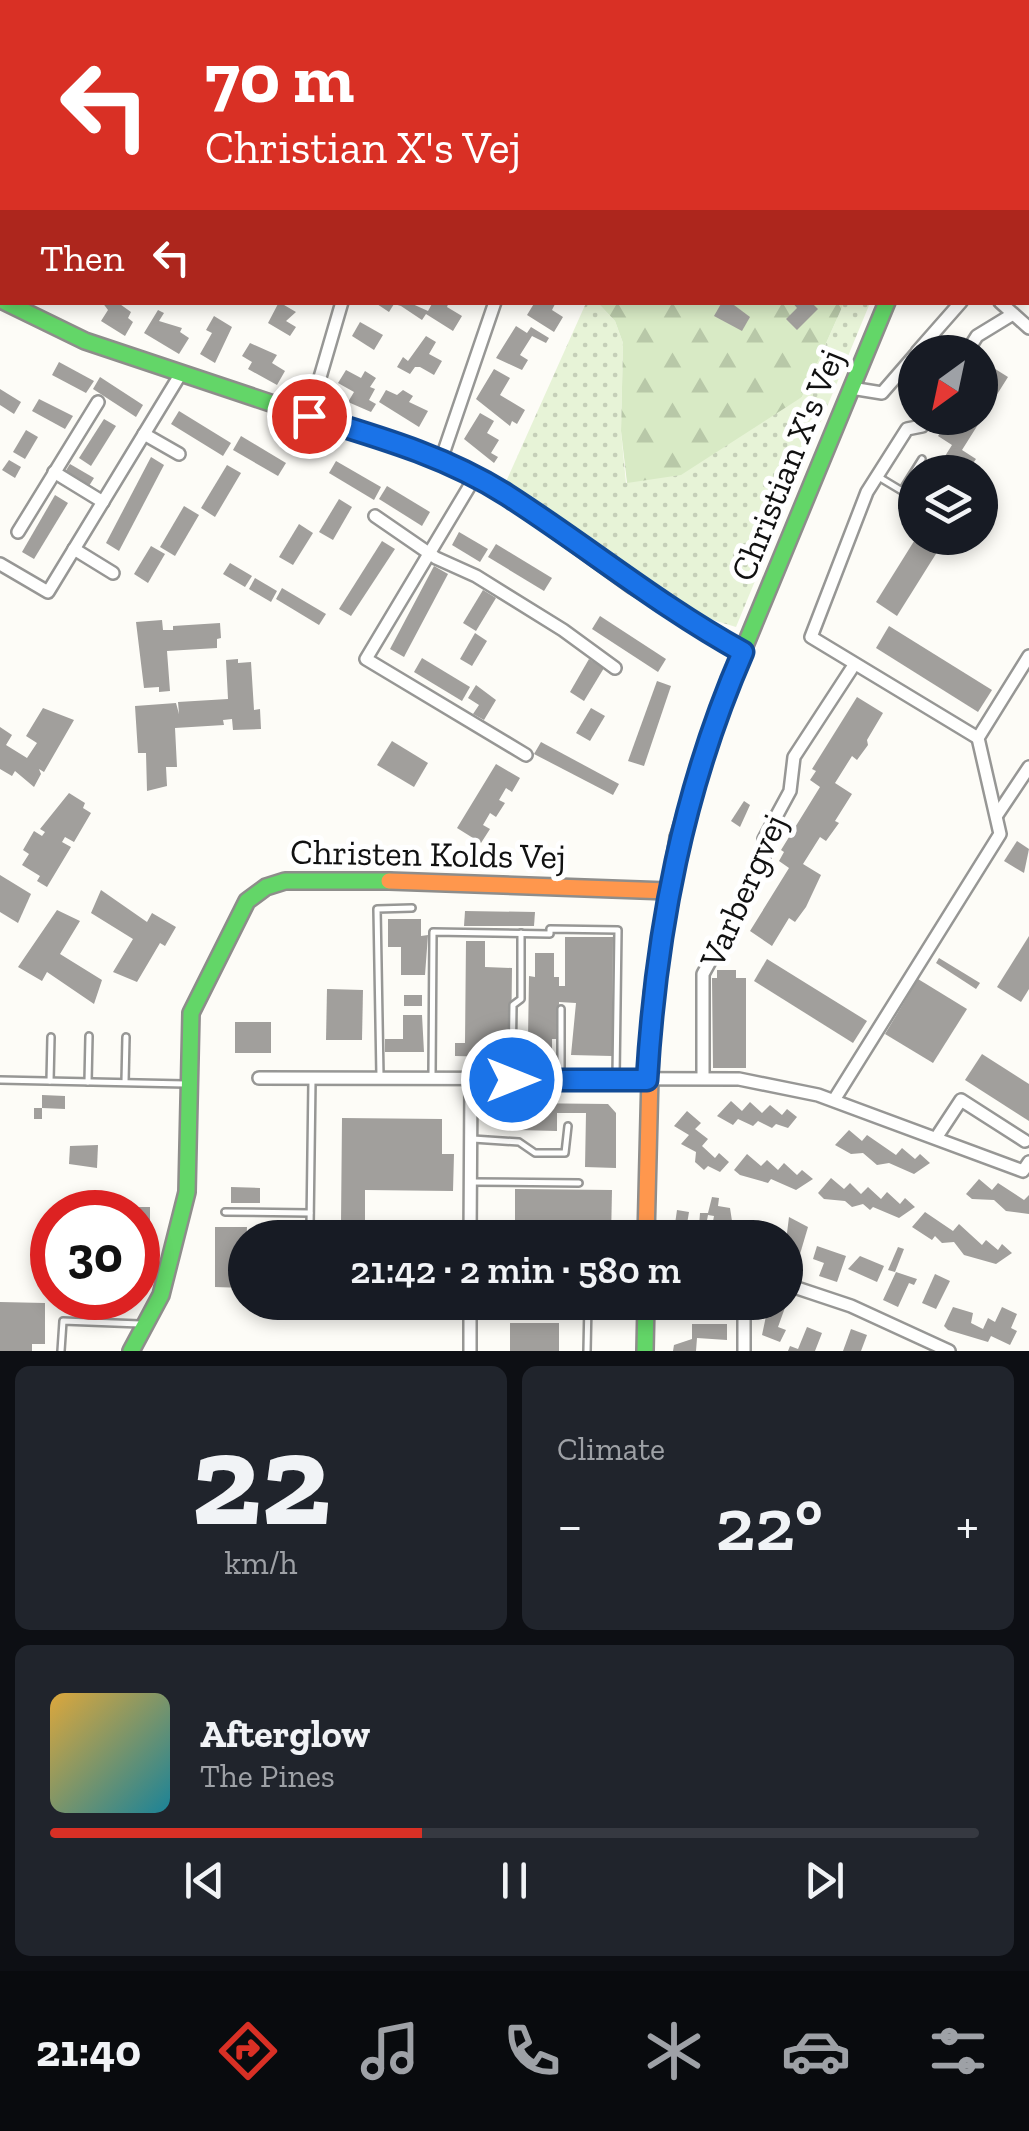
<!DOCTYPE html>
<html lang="en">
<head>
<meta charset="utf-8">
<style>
  body { margin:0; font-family:"Zilla Slab",serif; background:#20242c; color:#f1f3f6; height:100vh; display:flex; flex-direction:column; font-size:38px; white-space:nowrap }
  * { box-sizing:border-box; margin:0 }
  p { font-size:32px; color:#9ea1a6 }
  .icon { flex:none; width:55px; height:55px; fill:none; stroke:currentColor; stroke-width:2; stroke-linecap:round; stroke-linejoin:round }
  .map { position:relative; height:1351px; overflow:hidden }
  .panel { display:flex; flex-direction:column; gap:15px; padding:15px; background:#0d0f14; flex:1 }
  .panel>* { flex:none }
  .guide { position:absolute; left:0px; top:0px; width:1030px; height:305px; box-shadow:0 5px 15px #0003; background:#d93025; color:#fff; overflow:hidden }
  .needle { width:65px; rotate:213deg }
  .tools { position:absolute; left:898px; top:335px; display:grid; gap:20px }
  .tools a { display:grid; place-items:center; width:100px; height:100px; border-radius:50%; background:#171b24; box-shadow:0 5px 15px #0003; font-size:50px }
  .speed { position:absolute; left:30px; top:1190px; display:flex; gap:20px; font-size:50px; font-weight:700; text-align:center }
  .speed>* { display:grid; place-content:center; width:130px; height:130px; border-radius:50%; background:#171b24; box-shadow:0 5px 15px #0003; line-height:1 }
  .speed .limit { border:15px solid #d22; background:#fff; color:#111 }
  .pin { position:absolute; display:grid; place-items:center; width:85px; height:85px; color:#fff; margin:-42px; border:5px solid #fff; border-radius:50%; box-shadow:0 2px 10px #0007 }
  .me { position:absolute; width:110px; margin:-55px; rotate:90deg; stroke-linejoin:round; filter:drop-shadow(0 0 8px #0008) }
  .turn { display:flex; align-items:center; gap:35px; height:210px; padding:0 40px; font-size:45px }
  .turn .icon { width:130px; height:130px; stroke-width:2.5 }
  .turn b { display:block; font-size:70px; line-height:85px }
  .then { display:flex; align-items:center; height:95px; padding:0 40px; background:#0003; gap:20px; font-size:38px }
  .big { font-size:75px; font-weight:600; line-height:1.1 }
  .panel .card { flex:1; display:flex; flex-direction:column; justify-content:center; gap:15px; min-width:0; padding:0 35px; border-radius:15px; background:#20242c }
  .panel .dial { align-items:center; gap:0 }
  .dial b { font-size:130px; line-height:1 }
  .song { display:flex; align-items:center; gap:30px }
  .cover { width:120px; height:120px; border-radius:15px; background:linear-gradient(135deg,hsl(40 70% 55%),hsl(190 70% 35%)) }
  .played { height:10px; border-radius:5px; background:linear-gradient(90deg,#d93025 40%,#363941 40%) }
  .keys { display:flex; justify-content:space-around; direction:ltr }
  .heat { display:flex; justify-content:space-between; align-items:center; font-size:55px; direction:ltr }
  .panel .tiles { flex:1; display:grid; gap:15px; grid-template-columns:1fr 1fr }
  .card:last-child { grid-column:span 2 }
  .trip { position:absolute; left:228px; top:1220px; width:575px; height:100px; border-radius:50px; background:#171b24; box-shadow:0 5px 15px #0003; font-weight:600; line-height:100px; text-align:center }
  .menu { display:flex; height:160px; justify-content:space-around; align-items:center; background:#090b0e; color:#9ea1a6 }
  .menu .icon { width:70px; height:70px }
  .menu .active { color:#d93025 }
  .menu b { font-size:45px; color:#f1f3f6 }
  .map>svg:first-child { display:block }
</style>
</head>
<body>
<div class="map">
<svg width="1029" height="1351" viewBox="0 0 1029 1351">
  <defs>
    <pattern id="grass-dots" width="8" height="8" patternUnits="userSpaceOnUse" patternTransform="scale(2.5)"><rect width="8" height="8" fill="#e7f3d7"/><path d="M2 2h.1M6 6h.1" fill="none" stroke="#c5cfb8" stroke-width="1.8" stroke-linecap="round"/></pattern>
    <pattern id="forest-firs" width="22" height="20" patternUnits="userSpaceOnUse" patternTransform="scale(2.5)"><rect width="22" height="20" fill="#d8eac5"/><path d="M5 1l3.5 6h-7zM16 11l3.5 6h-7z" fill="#b8c8a8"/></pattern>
  </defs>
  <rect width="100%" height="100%" fill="#fdfcf7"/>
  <!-- grass -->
  <polygon fill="url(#grass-dots)" points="586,303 598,303 615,321 623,343 621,431 626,483 802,397 844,303 870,303 736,627 687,612 505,484"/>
  <!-- forest -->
  <polygon fill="url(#forest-firs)" points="598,303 844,303 802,397 681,475 627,483 621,431 623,343 615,321"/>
  <!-- building -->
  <g fill="#a19f9c">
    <polygon points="102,302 117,302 131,312 128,318 133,322 125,336 101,321 108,310"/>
    <polygon points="279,302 296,312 286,321 296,327 290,336 268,323"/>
    <polygon points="374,302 408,302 428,311 433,302 449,302 447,307 462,316 453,331 426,314 422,320 401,306 394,304 389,312"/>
    <polygon points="535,302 556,302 552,310 563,317 554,332 527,315"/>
    <polygon points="722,302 730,302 750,317 742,331 714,316"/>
    <polygon points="792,302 811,302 818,309 797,330 786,319 797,308"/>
    <polygon points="158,310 164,313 159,321 182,328 180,332 189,338 179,354 144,333"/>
    <polygon points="214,316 232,327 215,363 200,354 212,333 206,330"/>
    <polygon points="360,322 383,335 374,350 352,336"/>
    <polygon points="516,326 527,333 531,327 549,338 546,343 532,336 520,355 528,360 522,370 496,358"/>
    <polygon points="426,336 436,342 429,354 442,361 434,375 420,367 415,367 410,374 397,367 403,357 408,361"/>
    <polygon points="250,343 277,355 272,363 285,371 277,385 248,369 252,362 242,356"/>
    <polygon points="59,362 94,381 86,393 52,375"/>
    <polygon points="984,362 1008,377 962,450 976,459 967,472 935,472 952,445 938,436 950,418 980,418 980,368"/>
    <polygon points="494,369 510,378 500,395 525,410 517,424 512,421 510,426 476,399"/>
    <polygon points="346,370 361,378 365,371 376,378 370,387 375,389 369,400 376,404 371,412 348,402 354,392 338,383"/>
    <polygon points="100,377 143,405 136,417 93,389"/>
    <polygon points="0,389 21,402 14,414 0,405"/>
    <polygon points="386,390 397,395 403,390 413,396 409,402 428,411 419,427 379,402"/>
    <polygon points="39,399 73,416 65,429 32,411"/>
    <polygon points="179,411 231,443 223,456 171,424"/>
    <polygon points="480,413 494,421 487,433 499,440 491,453 498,457 494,463 464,439"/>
    <polygon points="104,419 116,426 91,466 79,458"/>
    <polygon points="26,430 38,437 25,459 13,452"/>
    <polygon points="241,436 286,463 278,476 233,450"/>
    <polygon points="151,457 164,465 119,551 106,543"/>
    <polygon points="9,460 21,467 15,478 2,470"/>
    <polygon points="336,461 381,487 374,500 329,473"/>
    <polygon points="70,464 94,478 89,486 65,472"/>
    <polygon points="227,465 241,473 215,517 201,508"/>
    <polygon points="387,486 430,512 422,526 379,499"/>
    <polygon points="55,495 68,503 34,559 22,552"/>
    <polygon points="339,499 352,507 333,540 319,532"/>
    <polygon points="184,506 199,515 175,556 160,547"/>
    <polygon points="299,524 313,533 293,565 279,557"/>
    <polygon points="459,532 488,549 480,562 452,545"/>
    <polygon points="916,538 944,541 897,616 876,602"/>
    <polygon points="382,541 395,549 351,616 339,609"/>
    <polygon points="496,544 552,578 544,591 488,557"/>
    <polygon points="151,546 165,554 148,583 134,574"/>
    <polygon points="230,563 252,576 245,587 223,574"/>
    <polygon points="434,566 448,574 404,657 390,649"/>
    <polygon points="255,578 277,591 271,602 249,589"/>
    <polygon points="282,588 326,614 319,625 276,599"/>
    <polygon points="483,590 496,598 476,631 463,623"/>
    <polygon points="600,616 666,659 658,672 592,629"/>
    <polygon points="162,620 163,630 173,630 173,626 220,623 221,638 217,639 217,648 167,651 170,691 159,692 159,687 144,688 136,622"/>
    <polygon points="889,626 992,690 978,712 876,648"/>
    <polygon points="475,633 487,641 472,666 460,659"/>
    <polygon points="422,658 470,687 462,701 414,672"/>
    <polygon points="238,659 238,663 251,662 254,710 260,709 261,729 233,730 232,719 223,720 224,725 175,728 177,767 166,767 167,786 147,791 146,753 138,753 135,706 176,703 179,714 178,702 228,699 226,660"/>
    <polygon points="589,659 604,668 584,701 570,692"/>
    <polygon points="657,681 671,686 644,766 628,761"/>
    <polygon points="476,685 496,700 484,720 473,714 479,705 468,698"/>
    <polygon points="857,697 883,713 867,740 868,745 857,760 852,756 835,783 852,794 835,821 839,823 826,841 820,837 803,864 821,875 806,907 795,922 789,918 772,946 750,931 789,868 779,861 784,852 781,850 820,787 810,780 816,771 812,769"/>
    <polygon points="43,708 74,720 44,772 39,769 41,774 34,787 15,771 12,776 0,769 0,727 12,735 6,745 27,758 37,743 26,736"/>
    <polygon points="591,708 605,716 590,741 576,733"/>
    <polygon points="392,741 428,763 414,787 377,765"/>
    <polygon points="541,742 619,784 613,795 534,754"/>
    <polygon points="496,764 520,778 512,792 506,788 499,800 505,803 496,817 490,813 483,825 490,829 481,843 457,828"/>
    <polygon points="69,793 85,803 83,808 91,813 74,842 65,837 62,842 71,847 47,887 37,881 40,876 22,865 29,854 23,850 34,831 42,836 45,832 40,829"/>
    <polygon points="744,801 750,805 740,827 731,821"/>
    <polygon points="1017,841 1029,849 1024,873 1004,861"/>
    <polygon points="0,875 31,894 18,923 0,912"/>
    <polygon points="101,890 147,922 152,913 176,927 165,946 160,943 137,982 113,972 133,939 91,913"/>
    <polygon points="57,910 80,921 60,954 102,980 94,1004 47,972 42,981 18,967"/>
    <polygon points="465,911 535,912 534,926 464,926"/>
    <polygon points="388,919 421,919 421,936 428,935 425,975 401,975 401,947 388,947"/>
    <polygon points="1029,936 1029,989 1021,1002 997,987"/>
    <polygon points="565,937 613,937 612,1056 571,1055 576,1003 559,1002 558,1039 552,1039 552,1051 517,1050 517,1038 528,1038 529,976 535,977 535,953 554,953 554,977 559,977 559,986 565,986"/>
    <polygon points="466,941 485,941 485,967 512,968 511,1051 493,1051 493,1057 455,1056 455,1043 465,1043"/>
    <polygon points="939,958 980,983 976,989 936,963"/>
    <polygon points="767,959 867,1021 853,1043 754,981"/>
    <polygon points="717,970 736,970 736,978 746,978 746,1068 713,1068 712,978 717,978"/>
    <polygon points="918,979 967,1009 933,1063 885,1034"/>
    <polygon points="327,989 363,990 362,1040 326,1040"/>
    <rect x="404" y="995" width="18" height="11"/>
    <polygon points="403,1015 422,1015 424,1052 385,1052 385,1039 403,1039"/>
    <rect x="235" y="1022" width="36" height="31"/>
    <polygon points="982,1054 1029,1084 1029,1121 965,1080"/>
    <polygon points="42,1095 65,1096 65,1109 42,1108 42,1119 34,1119 34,1108 42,1108"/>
    <polygon points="731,1101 742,1111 750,1102 762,1113 770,1105 782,1115 787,1109 797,1117 788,1128 776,1124 772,1128 758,1121 753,1126 738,1119 733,1125 717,1116"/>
    <polygon points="518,1103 608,1104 616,1113 616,1168 585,1167 586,1113 557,1113 557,1131 517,1130"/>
    <polygon points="687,1111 701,1123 695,1129 708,1139 702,1146 715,1158 719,1153 729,1162 720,1172 708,1166 704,1170 695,1162 696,1152 681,1144 689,1135 674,1126"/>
    <polygon points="342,1118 442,1119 442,1154 454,1154 453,1191 365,1190 365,1223 341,1223"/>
    <polygon points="849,1130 862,1141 867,1135 896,1155 902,1148 915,1159 920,1154 930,1163 914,1174 889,1163 877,1165 863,1153 851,1154 835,1145"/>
    <polygon points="98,1145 97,1168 69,1164 70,1146"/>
    <polygon points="747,1154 761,1166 767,1160 778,1170 784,1163 797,1175 802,1170 813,1179 796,1190 771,1179 768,1183 740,1175 734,1170"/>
    <polygon points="831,1178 844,1189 850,1183 861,1194 868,1187 881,1199 887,1192 900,1204 905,1198 915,1207 899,1218 873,1207 870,1210 863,1204 852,1207 845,1201 824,1199 818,1193"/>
    <polygon points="979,1179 992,1190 998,1183 1024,1200 1029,1195 1029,1214 1006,1211 994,1200 972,1199 966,1194"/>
    <polygon points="231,1187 260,1188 260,1203 231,1203"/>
    <polygon points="515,1189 612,1190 611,1238 515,1238"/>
    <polygon points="712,1197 719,1198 718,1206 730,1208 732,1221 736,1222 734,1238 715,1238 711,1232 714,1216 708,1215 704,1236 673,1238 677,1210 689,1212 687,1224 699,1226 700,1213 708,1213"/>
    <polygon points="113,1207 150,1207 150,1226 138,1230 138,1212 113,1212"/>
    <polygon points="925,1212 953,1231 959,1224 982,1245 986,1240 998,1250 1002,1244 1012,1253 996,1264 964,1255 954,1242 942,1243 935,1236 932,1240 912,1227"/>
    <polygon points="789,1217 808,1227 800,1254 785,1249"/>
    <polygon points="215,1227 247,1227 245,1288 215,1287"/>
    <polygon points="817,1246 846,1256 837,1282 819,1276 824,1263 813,1259"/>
    <polygon points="898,1247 904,1249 895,1272 888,1270"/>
    <polygon points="860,1256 884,1266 877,1282 848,1269"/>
    <polygon points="896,1272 917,1279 914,1285 909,1283 898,1307 883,1300"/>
    <polygon points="935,1274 950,1281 936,1309 922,1303"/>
    <polygon points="0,1302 45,1303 45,1344 32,1344 32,1351 0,1351"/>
    <polygon points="769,1302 787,1302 778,1327 786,1330 780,1342 762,1335"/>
    <polygon points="953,1307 973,1313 971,1323 983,1329 988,1318 995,1322 1002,1307 1017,1314 1011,1328 1017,1331 1010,1345 991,1336 988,1342 948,1330 944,1326"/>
    <rect x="510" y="1323" width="49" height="28"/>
    <polygon points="692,1324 727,1324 727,1340 697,1338 696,1351 673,1351 674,1345 692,1339"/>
    <polygon points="807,1327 822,1333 815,1351 788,1351 790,1346 798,1349"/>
    <polygon points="851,1329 867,1335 861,1351 843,1351"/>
  </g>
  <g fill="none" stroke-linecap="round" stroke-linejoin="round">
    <!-- lane casing -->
    <g stroke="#979795" stroke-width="10">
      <g id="lane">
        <polyline points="877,476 902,491 922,459"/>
        <polyline points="432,1075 433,932 550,934 550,929 618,930 616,1077"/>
        <polyline points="380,1076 377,909 412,908"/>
        <polyline points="512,1077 513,1005 521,999 521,933"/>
        <polyline points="561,1077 561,1009"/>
        <polyline points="0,1080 185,1084"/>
        <polyline points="312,1080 310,1227 467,1229"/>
        <polyline points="50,1081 51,1037"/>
        <polyline points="88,1082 89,1036"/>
        <polyline points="125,1082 126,1037"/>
        <polyline points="473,1139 519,1142 535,1153 565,1153 568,1126"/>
        <polyline points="472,1182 579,1183"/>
        <polyline points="225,1212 310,1213"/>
        <polyline points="577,1302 588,1303 587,1351"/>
        <polyline points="473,1303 486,1302"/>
        <polyline points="61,1351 63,1321 140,1324"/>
      </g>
    </g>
    <!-- street casing -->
    <g stroke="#979795" stroke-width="16">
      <g id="street">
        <polyline points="447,0 451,2"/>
        <polyline points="669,0 673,2"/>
        <polyline points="134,2 136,0"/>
        <polyline points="514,2 516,0"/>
        <polyline points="1028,110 1029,110"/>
        <polyline points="0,123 2,125"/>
        <polyline points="1000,302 1029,328"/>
        <polyline points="917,352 961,302"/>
        <polyline points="967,352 977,336 1013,314"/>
        <polyline points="851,388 882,393 915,355"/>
        <polyline points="309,415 342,302"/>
        <polyline points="927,418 922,426 907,429 867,492 811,637 978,738"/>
        <polyline points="144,434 179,454"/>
        <polyline points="441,460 495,302"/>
        <polyline points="54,472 103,502"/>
        <polyline points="475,477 366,659 526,755"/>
        <polyline points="375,516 436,558 476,576 563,630 615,668"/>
        <polyline points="18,532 98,402"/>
        <polyline points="74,549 113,573"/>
        <polyline points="0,564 48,592 180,375"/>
        <polyline points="997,815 1029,767"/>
        <polyline points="259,1078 739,1079 818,1095 1023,1171 1029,1162"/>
        <polyline points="703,1078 703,974 764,864 764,839 790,791 794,757 854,665"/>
        <polyline points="834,1100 1000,834 978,738 1029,656"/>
        <polyline points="936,1138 961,1100 1025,1141"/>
        <polyline points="470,1238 471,1080"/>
        <polyline points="785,1284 851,1306 949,1351"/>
        <polyline points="470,1351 470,1302"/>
        <polyline points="744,1351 744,1302"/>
      </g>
    </g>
    <!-- fast casing -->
    <g stroke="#8e8d8b" stroke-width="20">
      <g id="fast">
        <polyline points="1018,2 1020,0"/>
        <polyline points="5,302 85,341 441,460 507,495 632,585 743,652"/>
        <polyline points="678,838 716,716 887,302"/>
        <polyline points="131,1351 161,1295 187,1192 191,1013 247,901 266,887 285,881 389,881"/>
        <polyline points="645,1351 646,1302"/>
      </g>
    </g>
    <!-- slow casing -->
    <g stroke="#8e8d8b" stroke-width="20">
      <g id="slow">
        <polyline points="389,881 668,891"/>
        <polyline points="646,1238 652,995 678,838"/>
      </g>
    </g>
    <!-- lane -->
    <use href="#lane" stroke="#fffffe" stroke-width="5"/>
    <!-- street -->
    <use href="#street" stroke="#fffffe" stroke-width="11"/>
    <!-- fast -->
    <use href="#fast" stroke="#63d668" stroke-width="15"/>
    <!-- slow -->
    <use href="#slow" stroke="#ff974d" stroke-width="15"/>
  </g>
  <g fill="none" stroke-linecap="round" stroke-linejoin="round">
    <!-- route casing -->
    <g stroke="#114b97" stroke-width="25">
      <path id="route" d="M309,416c69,21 137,40 198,79 81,52 151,110 236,157 -60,138 -87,278 -96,428h-135"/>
    </g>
    <!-- route -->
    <use href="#route" stroke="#1a73e8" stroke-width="18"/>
  </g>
  <g text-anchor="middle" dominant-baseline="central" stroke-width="10" stroke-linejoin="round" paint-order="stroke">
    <!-- street labels -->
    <g font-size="35" fill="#111" stroke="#fff">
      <text transform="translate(787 465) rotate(-68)">Christian X's Vej</text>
      <text transform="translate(428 854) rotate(1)">Christen Kolds Vej</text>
      <text transform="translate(743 891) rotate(-66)">Varbergvej</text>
    </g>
  </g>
</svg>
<div class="tools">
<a><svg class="needle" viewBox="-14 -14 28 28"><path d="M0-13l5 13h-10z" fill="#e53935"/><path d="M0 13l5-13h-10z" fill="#9ea1a6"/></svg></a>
<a><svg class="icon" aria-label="layers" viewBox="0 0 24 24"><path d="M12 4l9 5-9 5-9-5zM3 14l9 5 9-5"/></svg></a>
</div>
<div class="speed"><div class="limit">30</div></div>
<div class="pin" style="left:309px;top:416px;background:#d93025"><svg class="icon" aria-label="arrive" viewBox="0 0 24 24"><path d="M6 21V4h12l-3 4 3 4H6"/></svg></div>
<svg class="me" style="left:512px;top:1080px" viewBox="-20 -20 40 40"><circle r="17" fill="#1a73e8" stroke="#fff" stroke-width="3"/><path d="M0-11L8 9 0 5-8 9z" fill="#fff"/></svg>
<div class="trip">21:42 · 2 min · 580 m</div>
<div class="guide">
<div class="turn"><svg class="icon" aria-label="left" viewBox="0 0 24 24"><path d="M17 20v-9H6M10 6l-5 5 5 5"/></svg><div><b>70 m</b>Christian X's Vej</div></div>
<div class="then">Then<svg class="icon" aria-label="left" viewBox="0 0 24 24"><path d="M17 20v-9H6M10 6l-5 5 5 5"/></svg></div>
</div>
</div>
<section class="panel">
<div class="tiles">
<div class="card dial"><b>22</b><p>km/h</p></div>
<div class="card"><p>Climate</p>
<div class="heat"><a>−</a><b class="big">22°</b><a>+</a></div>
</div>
<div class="card">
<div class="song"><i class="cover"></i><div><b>Afterglow</b><p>The Pines</p></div></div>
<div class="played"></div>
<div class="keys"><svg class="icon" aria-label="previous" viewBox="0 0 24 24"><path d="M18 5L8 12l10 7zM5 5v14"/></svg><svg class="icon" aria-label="pause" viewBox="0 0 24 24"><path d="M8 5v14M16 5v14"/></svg><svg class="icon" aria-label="next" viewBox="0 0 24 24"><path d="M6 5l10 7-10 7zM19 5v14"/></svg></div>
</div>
</div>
</section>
<nav class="menu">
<b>21:40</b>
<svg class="icon active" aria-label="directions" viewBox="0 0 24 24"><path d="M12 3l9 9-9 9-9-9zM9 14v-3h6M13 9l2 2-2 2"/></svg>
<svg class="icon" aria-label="music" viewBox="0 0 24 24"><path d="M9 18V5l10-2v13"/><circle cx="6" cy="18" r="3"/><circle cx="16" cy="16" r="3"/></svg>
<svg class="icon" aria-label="phone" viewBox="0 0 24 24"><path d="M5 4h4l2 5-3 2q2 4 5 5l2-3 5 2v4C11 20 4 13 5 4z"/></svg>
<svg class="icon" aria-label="climate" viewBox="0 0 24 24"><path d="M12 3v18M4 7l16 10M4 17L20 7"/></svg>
<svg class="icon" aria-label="car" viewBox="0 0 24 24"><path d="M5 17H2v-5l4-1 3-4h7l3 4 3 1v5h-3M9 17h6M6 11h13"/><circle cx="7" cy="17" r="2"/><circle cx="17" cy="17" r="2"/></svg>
<svg class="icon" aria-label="filters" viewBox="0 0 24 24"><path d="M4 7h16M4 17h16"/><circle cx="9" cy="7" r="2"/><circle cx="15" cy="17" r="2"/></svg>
</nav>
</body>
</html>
